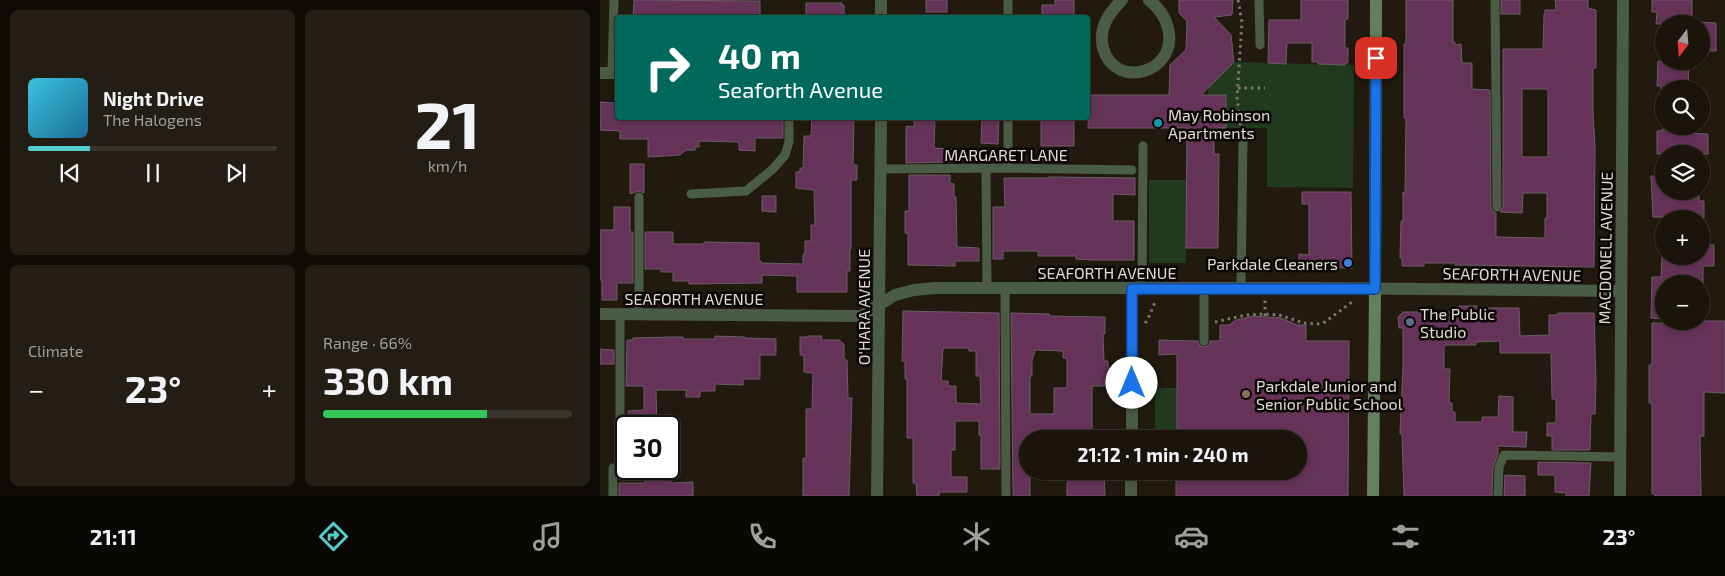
<!DOCTYPE html>
<html lang="en">
<head>
<meta charset="utf-8">
<style>
  body { margin:0; font-family:"Exo 2",sans-serif; background:#231d13; color:#f1f3f6; height:100vh; display:flex; flex-direction:column; font-size:19px; white-space:nowrap }
  * { box-sizing:border-box; margin:0 }
  p { font-size:16px; color:#9f9e9c }
  .icon { flex:none; width:28px; height:28px; fill:none; stroke:currentColor; stroke-width:2; stroke-linecap:round; stroke-linejoin:round }
  .map { position:relative; flex:1; overflow:hidden }
  .details { display:flex; flex-direction:column; gap:10px; padding:10px; background:#0e0b06; width:600px }
  .details>* { flex:none }
  .top-card { position:absolute; left:15px; top:15px; width:475px; height:105px; border-radius:5px; box-shadow:0 2px 8px #0003,0 0 0 1px #38332b; background:#00695c; color:#fff; overflow:hidden }
  .needle { width:32px; rotate:196deg }
  .controls { position:absolute; left:1055px; top:15px; display:grid; gap:10px }
  .controls a { display:grid; place-items:center; width:55px; height:55px; border-radius:50%; background:#1a140a; box-shadow:0 2px 8px #0003,0 0 0 1px #38332b; font-size:25px }
  .speed { position:absolute; left:15px; top:415px; display:flex; gap:10px; font-size:25px; font-weight:700; text-align:center }
  .speed>* { display:grid; place-content:center; width:65px; height:65px; border-radius:50%; background:#1a140a; box-shadow:0 2px 8px #0003,0 0 0 1px #38332b; line-height:1 }
  .speed .limit { border:2px solid #111; border-radius:8px; background:#fff; color:#111 }
  .pin { position:absolute; display:grid; place-items:center; width:42px; height:42px; color:#fff; margin:-21px; border-radius:10px; box-shadow:0 2px 8px #0006 }
  .me { position:absolute; width:55px; margin:-28px; rotate:0deg; stroke-linejoin:round; filter:drop-shadow(0 0 4px #0008) }
  .turn { display:flex; align-items:center; gap:18px; height:105px; padding:0 20px; font-size:22px }
  .turn .icon { width:65px; height:65px; stroke-width:2.5 }
  .turn b { display:block; font-size:35px; line-height:42px }
  .big { font-size:38px; font-weight:700; line-height:1.1 }
  .details .widget { flex:1; display:flex; flex-direction:column; justify-content:center; gap:8px; min-width:0; padding:0 18px; border-radius:8px; background:#231d13 }
  .details .dial { align-items:center; gap:0 }
  .dial b { font-size:65px; line-height:1 }
  .song { display:flex; align-items:center; gap:15px }
  .cover { width:60px; height:60px; border-radius:8px; background:linear-gradient(135deg,hsl(190 70% 55%),hsl(200 70% 35%)) }
  .played { height:5px; border-radius:2px; background:linear-gradient(90deg,#53cdca 25%,#38332b 25%) }
  .keys { display:flex; justify-content:space-around; direction:ltr }
  .heat { display:flex; justify-content:space-between; align-items:center; font-size:28px; direction:ltr }
  .charge { height:8px; border-radius:4px; background:linear-gradient(90deg,#34c759 66%,#38332b 0) }
  .details .tiles { flex:1; display:grid; gap:10px; grid-template-columns:repeat(2,1fr) }
  .trip { position:absolute; left:419px; top:430px; width:288px; height:50px; border-radius:25px; background:#1a140a; box-shadow:0 2px 8px #0003,0 0 0 1px #38332b; font-weight:700; line-height:50px; text-align:center }
  .tabs { display:flex; height:80px; justify-content:space-around; align-items:center; background:#0a0804; color:#9f9e9c }
  .tabs .icon { width:35px; height:35px }
  .tabs .on { color:#53cdca }
  .tabs b { font-size:22px; color:#f1f3f6 }
  main { display:flex; flex:1; min-height:0 }
  .map>svg:first-child { display:block }
</style>
</head>
<body>
<main>
<section class="details">
<div class="tiles">
<div class="widget">
<div class="song"><i class="cover"></i><div><b>Night Drive</b><p>The Halogens</p></div></div>
<div class="played"></div>
<div class="keys"><svg class="icon" aria-label="previous" viewBox="0 0 24 24"><path d="M18 5L8 12l10 7zM5 5v14"/></svg><svg class="icon" aria-label="pause" viewBox="0 0 24 24"><path d="M8 5v14M16 5v14"/></svg><svg class="icon" aria-label="next" viewBox="0 0 24 24"><path d="M6 5l10 7-10 7zM19 5v14"/></svg></div>
</div>
<div class="widget dial"><b>21</b><p>km/h</p></div>
<div class="widget"><p>Climate</p>
<div class="heat"><a>−</a><b class="big">23°</b><a>+</a></div>
</div>
<div class="widget"><p>Range · 66%</p><b class="big">330 km</b><div class="charge"></div></div>
</div>
</section>
<div class="map">
<svg width="1125" height="496" viewBox="0 0 1125 496">
  <rect width="100%" height="100%" fill="#221a0e"/>
  <!-- green -->
  <g fill="#213a1e">
    <polygon points="634,62 754,65 753,188 667,187 667,128 626,128 626,95 608,95 608,75"/>
    <polygon points="549,180 587,180 586,263 549,263"/>
    <polygon points="555,388 577,388 577,439 555,438"/>
  </g>
  <!-- building -->
  <g fill="#663358" stroke="#6c5c66" fill-rule="evenodd">
    <polygon points="34,0 160,1 160,18 33,18"/>
    <rect x="326" y="0" width="21" height="12"/>
    <polygon points="455,0 474,0 474,18 442,18 442,5 455,5"/>
    <polygon points="579,0 633,0 632,15 614,17 631,35 634,62 601,95 626,95 626,128 614,128 614,154 619,154 618,248 586,248 587,128 488,128 489,95 569,95 570,65 586,50 587,21 579,13"/>
    <polygon points="701,0 748,0 748,19 745,19 745,48 748,48 748,63 745,63 745,65 718,64 718,62 712,62 712,43 687,43 686,64 668,63 669,20 701,20"/>
    <path d="M806,0h47v42h2v3l6,-1 1,19h10v26l18,1 1,117 1,4 4,2v24l49,1v-20h2v-25h-24l-1,20 -22,-1 3,-5v-158h40l1,-35h1v-4h11l-1,-10h33v8l8,2v58h-3v43l2,36 -1,120 -139,-2v-2h-31v3h-22v-8h-2l1,-37h2v-29l2,1 1,-75h-2v-74h2zM922,89h26v68h-25l-1,-2z"/>
    <rect x="901" y="0" width="19" height="14"/>
    <polygon points="1052,0 1092,0 1092,24 1056,24 1057,12 1052,12"/>
    <polygon points="206,3 242,3 241,5 244,5 244,18 206,18"/>
    <polygon points="1101,22 1116,23 1116,51 1101,51"/>
    <polygon points="1058,61 1089,61 1088,89 1061,89 1061,86 1057,86"/>
    <polygon points="0,102 15,103 15,118 183,118 183,138 156,138 155,140 155,151 139,150 139,142 99,141 99,147 95,147 95,150 86,150 80,155 48,157 48,139 20,139 20,131 0,130"/>
    <polygon points="212,118 254,118 253,165 257,165 257,180 251,180 251,249 250,249 250,271 247,271 247,292 197,292 197,276 162,275 162,283 89,284 89,281 73,281 73,272 61,272 61,269 45,269 45,232 73,232 73,244 104,244 104,242 159,243 159,261 161,261 161,263 203,264 203,254 205,254 205,241 211,241 211,225 215,225 214,190 196,188 196,172 200,172 200,168 203,168 204,136 211,136"/>
    <polygon points="314,118 335,118 334,148 351,149 350,162 306,163 306,126 314,127"/>
    <polygon points="382,118 399,118 398,144 381,143"/>
    <rect x="441" y="118" width="33" height="28"/>
    <polygon points="1062,129 1083,129 1083,133 1108,134 1108,154 1057,154 1057,131 1062,131"/>
    <polygon points="30,164 44,164 44,193 39,191 30,194"/>
    <polygon points="309,175 350,175 350,183 354,184 354,197 356,197 357,247 379,248 379,261 355,261 355,266 308,265 308,233 305,233 305,211 309,211"/>
    <polygon points="1051,176 1064,176 1064,191 1099,191 1099,201 1104,201 1104,218 1053,217"/>
    <polygon points="449,177 535,178 535,195 513,194 513,221 534,221 534,260 491,260 476,259 476,256 438,256 438,251 403,251 403,259 393,259 393,207 405,207 404,178 449,178"/>
    <polygon points="702,192 751,192 752,268 699,267 699,254 709,255 709,204 702,204"/>
    <polygon points="162,196 176,196 176,212 162,211"/>
    <polygon points="14,207 30,207 30,232 33,232 33,283 17,283 17,300 2,300 2,280 0,280 0,230 14,230"/>
    <polygon points="1101,244 1114,245 1114,266 1103,266 1103,284 1064,284 1064,319 1051,318 1052,277 1061,277 1062,256 1101,256"/>
    <polygon points="859,306 877,306 877,308 919,308 920,336 949,335 949,315 958,315 958,313 994,313 996,383 995,414 991,414 990,450 952,450 952,436 947,436 947,423 956,423 956,399 952,399 951,353 900,353 900,341 876,342 876,345 844,345 844,369 850,369 849,403 852,403 852,412 855,412 855,422 882,422 882,417 898,417 899,396 913,397 913,432 927,432 926,447 898,446 898,454 893,467 892,496 804,496 802,434 800,434 803,367 803,328 799,328 798,317 803,312 859,312"/>
    <path d="M303,311l96,2 1,156h-19v-34h-2v-14h-24v29h-4v27h16v15h-28v4h-22l-1,-13h-3v-45h-6v-59h-2v-18h-3zM343,348h26v3h7v25h4l1,28 -25,-1v-17h-8v-5h-7z"/>
    <path d="M411,313l38,1v2l56,1v17h-2l1,27h4l1,21h-4v4h-13v53h-64v32h2v25h-17zM435,350l28,1v7h4v30h-13v26h-24v-38h2v-15z"/>
    <polygon points="654,316 681,318 697,325 706,325 706,341 749,341 748,496 576,496 576,471 698,471 698,439 577,439 577,354 559,355 559,340 598,341 600,346 604,347 609,345 610,341 620,341 620,325 629,325 636,320"/>
    <polygon points="1101,321 1125,321 1125,393 1104,392 1104,436 1100,436 1101,496 1055,496 1055,494 1052,494 1052,403 1049,403 1049,365 1052,365 1052,323 1101,324"/>
    <polygon points="115,336 145,337 145,338 176,339 176,355 160,355 160,379 143,379 143,385 115,384 115,391 100,391 100,397 86,397 86,390 56,390 57,426 28,426 28,411 44,410 44,386 26,386 27,340 33,340 33,338 70,337 83,337 83,339 115,339"/>
    <polygon points="208,336 222,336 221,340 239,340 244,344 244,358 245,360 247,360 248,398 252,398 249,496 203,496 203,458 206,458 206,409 212,409 213,373 204,372 204,355 200,355 200,337 208,337"/>
    <polygon points="0,349 14,350 14,364 0,364"/>
    <polygon points="938,462 991,463 989,496 966,496 966,493 955,492 955,475 938,475"/>
    <polygon points="45,469 71,469 71,483 93,482 93,496 19,496 19,483 45,483"/>
    <polygon points="474,471 504,471 505,496 467,496 467,482 468,482 468,478 474,478"/>
    <polygon points="905,475 925,476 925,496 904,496"/>
  </g>
  <g fill="none" stroke-linecap="round" stroke-linejoin="round">
    <!-- path -->
    <g stroke="#7d766c" stroke-width="3" stroke-dasharray="2.5 4" stroke-linecap="butt">
      <polyline points="638,0 642,22 637,98 641,128"/>
      <polyline points="638,88 665,88"/>
      <polyline points="665,316 665,299"/>
      <polyline points="615,322 646,315 663,314 679,315 704,323 717,324 725,322 752,302"/>
      <polyline points="545,323 547,321 556,300"/>
    </g>
    <!-- lane -->
    <g stroke="#4a5b46" stroke-width="9">
      <polyline points="408,0 408,18"/>
      <polyline points="659,0 660,45"/>
      <polyline points="895,0 897,207"/>
      <polyline points="12,73 14,0"/>
      <polyline points="408,118 408,168"/>
      <polyline points="386,168 387,288"/>
      <polyline points="280,169 408,168 532,170"/>
      <polyline points="91,194 146,191 173,169 185,155 189,142 189,118"/>
      <polyline points="39,197 39,314"/>
      <polyline points="405,288 406,496"/>
      <polyline points="542,289 543,146"/>
      <polyline points="641,289 643,139"/>
      <polyline points="604,341 604,289"/>
      <polyline points="20,462 20,314"/>
      <polyline points="13,468 13,496"/>
      <polyline points="898,496 899,467 904,455 1020,457"/>
    </g>
    <!-- street -->
    <g stroke="#4a5b46" stroke-width="12">
      <polyline points="281,0 281,18"/>
      <path d="M522,0c-13,13 -24,28 -19,48 12,43 76,25 65,-20 -3,-12 -10,-21 -19,-28"/>
      <polyline points="0,73 18,73"/>
      <polyline points="0,314 261,316 295,295 314,290 335,288 719,288 1021,291"/>
      <polyline points="532,439 532,289"/>
      <polyline points="277,496 281,118"/>
      <polyline points="531,496 531,471"/>
      <polyline points="1020,496 1023,0"/>
    </g>
    <!-- secondary -->
    <polyline stroke="#647f5d" stroke-width="12" points="773,496 775,289 776,0"/>
  </g>
  <g fill="none" stroke-linecap="round" stroke-linejoin="round">
    <!-- route casing -->
    <g stroke="#114b97" stroke-width="12">
      <polyline id="route" points="532,383 532,289 775,289 776,58"/>
    </g>
    <!-- route -->
    <use href="#route" stroke="#1a73e8" stroke-width="9"/>
  </g>
  <!-- markers -->
  <circle fill="#0f9aa8" stroke="#090603" stroke-width="2" cx="558" cy="123" r="5"/>
  <circle fill="#3f7fe0" stroke="#090603" stroke-width="2" cx="748" cy="263" r="5"/>
  <circle fill="#5c6f8a" stroke="#090603" stroke-width="2" cx="810" cy="322" r="5"/>
  <circle fill="#8d6e63" stroke="#090603" stroke-width="2" cx="646" cy="394" r="5"/>
  <g text-anchor="middle" dominant-baseline="central" stroke-width="5" stroke-linejoin="round" paint-order="stroke">
    <!-- poi labels -->
    <g font-size="16" fill="#e0dad2" stroke="#090603" text-anchor="start">
      <text x="568" y="114">May Robinson<tspan x="568" dy="18">Apartments</tspan></text>
      <text x="738" y="263" text-anchor="end">Parkdale Cleaners</text>
      <text x="820" y="313">The Public<tspan x="820" dy="18">Studio</tspan></text>
      <text x="656" y="385">Parkdale Junior and<tspan x="656" dy="18">Senior Public School</tspan></text>
    </g>
    <!-- street labels -->
    <g font-size="16" fill="#e0dad2" stroke="#090603">
      <text x="406" y="154">MARGARET LANE</text>
      <text transform="translate(1005 248) rotate(-89)">MACDONELL AVENUE</text>
      <text x="507" y="272">SEAFORTH AVENUE</text>
      <text transform="translate(912 274) rotate(1)">SEAFORTH AVENUE</text>
      <text x="94" y="298">SEAFORTH AVENUE</text>
      <text transform="translate(263 307) rotate(-90)">O'HARA AVENUE</text>
    </g>
  </g>
</svg>
<div class="controls">
<a><svg class="needle" viewBox="-14 -14 28 28"><path d="M0-13l5 13h-10z" fill="#e53935"/><path d="M0 13l5-13h-10z" fill="#9f9e9c"/></svg></a>
<a><svg class="icon" aria-label="search" viewBox="0 0 24 24"><circle cx="10" cy="10" r="6"/><path d="M15 15l6 6"/></svg></a>
<a><svg class="icon" aria-label="layers" viewBox="0 0 24 24"><path d="M12 4l9 5-9 5-9-5zM3 14l9 5 9-5"/></svg></a>
<a>+</a>
<a>−</a>
</div>
<div class="speed"><div class="limit">30</div></div>
<div class="pin" style="left:776px;top:58px;background:#d93025"><svg class="icon" aria-label="arrive" viewBox="0 0 24 24"><path d="M6 21V4h12l-3 4 3 4H6"/></svg></div>
<svg class="me" style="left:532px;top:383px" viewBox="-20 -20 40 40"><circle r="19" fill="#fff"/><path d="M0-13L10 11 0 6-10 11z" fill="#1a73e8"/></svg>
<div class="trip">21:12 · 1 min · 240 m</div>
<div class="top-card">
<div class="turn"><svg class="icon" aria-label="right" viewBox="0 0 24 24"><path d="M7 20v-9h11M14 6l5 5-5 5"/></svg><div><b>40 m</b>Seaforth Avenue</div></div>
</div>
</div>
</main>
<nav class="tabs">
<b>21:11</b>
<svg class="icon on" aria-label="directions" viewBox="0 0 24 24"><path d="M12 3l9 9-9 9-9-9zM9 14v-3h6M13 9l2 2-2 2"/></svg>
<svg class="icon" aria-label="music" viewBox="0 0 24 24"><path d="M9 18V5l10-2v13"/><circle cx="6" cy="18" r="3"/><circle cx="16" cy="16" r="3"/></svg>
<svg class="icon" aria-label="phone" viewBox="0 0 24 24"><path d="M5 4h4l2 5-3 2q2 4 5 5l2-3 5 2v4C11 20 4 13 5 4z"/></svg>
<svg class="icon" aria-label="climate" viewBox="0 0 24 24"><path d="M12 3v18M4 7l16 10M4 17L20 7"/></svg>
<svg class="icon" aria-label="car" viewBox="0 0 24 24"><path d="M5 17H2v-5l4-1 3-4h7l3 4 3 1v5h-3M9 17h6M6 11h13"/><circle cx="7" cy="17" r="2"/><circle cx="17" cy="17" r="2"/></svg>
<svg class="icon" aria-label="filters" viewBox="0 0 24 24"><path d="M4 7h16M4 17h16"/><circle cx="9" cy="7" r="2"/><circle cx="15" cy="17" r="2"/></svg>
<b>23°</b>
</nav>
</body>
</html>
